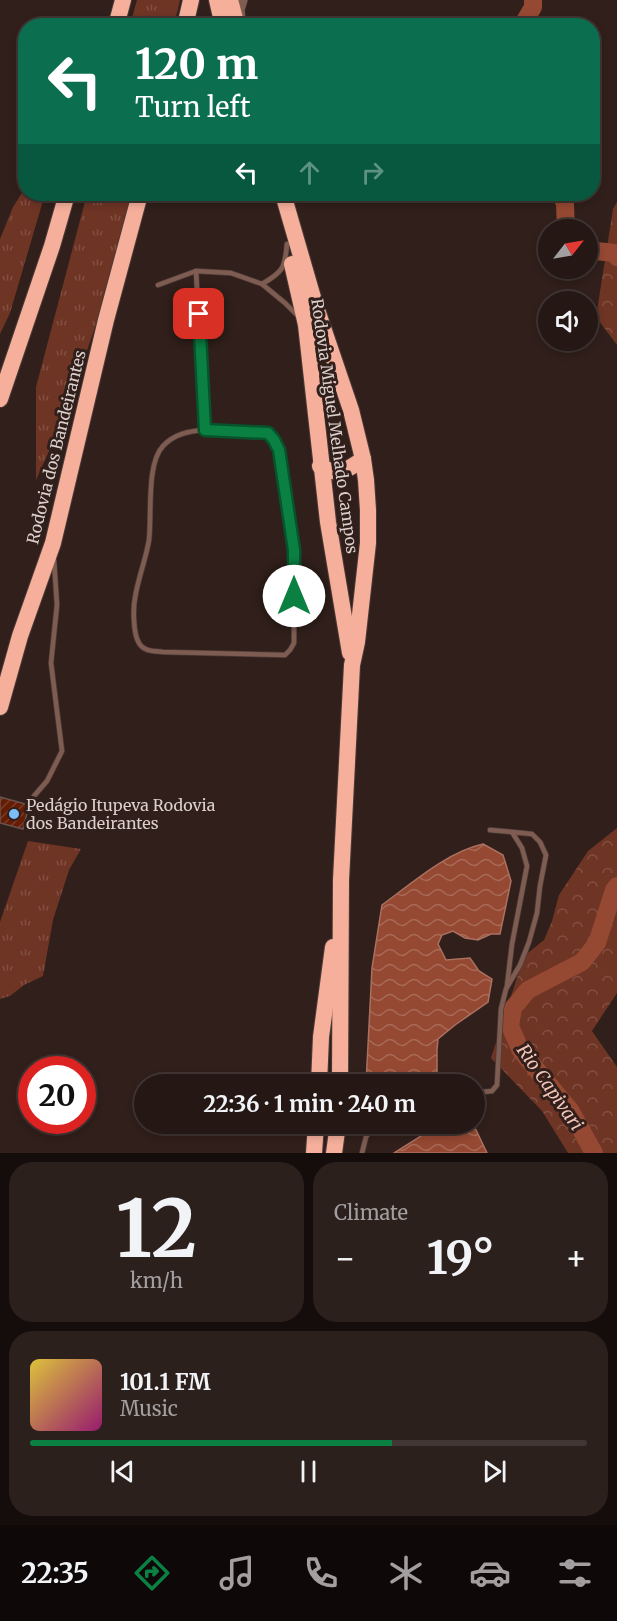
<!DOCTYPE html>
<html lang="en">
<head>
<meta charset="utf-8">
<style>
  body { margin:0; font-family:Merriweather,serif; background:#2c201d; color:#f1f3f6; height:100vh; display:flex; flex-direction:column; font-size:22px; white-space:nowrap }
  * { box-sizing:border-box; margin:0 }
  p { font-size:20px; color:#a39fa0 }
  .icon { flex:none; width:33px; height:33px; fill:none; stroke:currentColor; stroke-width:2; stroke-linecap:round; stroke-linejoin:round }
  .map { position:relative; height:1153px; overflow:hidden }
  .details { display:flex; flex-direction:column; gap:9px; padding:9px; background:#140d0b; flex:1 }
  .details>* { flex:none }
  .hud { position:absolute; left:18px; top:18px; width:582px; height:183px; border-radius:24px; box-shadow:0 3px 9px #0003,0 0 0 2px #413634; background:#0b6e4f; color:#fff; overflow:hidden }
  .needle { width:39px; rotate:59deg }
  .buttons { position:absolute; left:538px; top:219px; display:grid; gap:12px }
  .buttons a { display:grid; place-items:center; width:60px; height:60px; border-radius:50%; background:#241714; box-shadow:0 3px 9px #0003,0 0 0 2px #413634; font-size:30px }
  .speed { position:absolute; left:18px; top:1056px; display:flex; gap:12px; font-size:30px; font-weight:700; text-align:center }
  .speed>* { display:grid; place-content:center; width:78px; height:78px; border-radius:50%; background:#241714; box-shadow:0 3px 9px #0003,0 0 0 2px #413634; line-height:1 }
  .speed .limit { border:9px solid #d22; background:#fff; color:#111 }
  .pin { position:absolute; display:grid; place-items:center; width:51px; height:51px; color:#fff; margin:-26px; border-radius:12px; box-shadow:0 3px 9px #0006 }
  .me { position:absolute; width:66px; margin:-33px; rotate:0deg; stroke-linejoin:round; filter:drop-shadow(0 0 4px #0008) }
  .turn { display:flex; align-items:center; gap:21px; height:126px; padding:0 18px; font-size:27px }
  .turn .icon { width:78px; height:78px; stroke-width:2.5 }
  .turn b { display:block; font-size:42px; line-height:51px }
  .lanes { display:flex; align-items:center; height:57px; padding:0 18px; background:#0003; justify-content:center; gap:30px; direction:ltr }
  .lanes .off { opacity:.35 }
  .big { font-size:45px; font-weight:700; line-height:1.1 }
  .details .tile { flex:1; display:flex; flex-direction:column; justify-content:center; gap:9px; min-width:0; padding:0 21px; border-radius:24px; background:#2c201d }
  .details .dial { align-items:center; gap:0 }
  .dial b { font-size:78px; line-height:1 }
  .song { display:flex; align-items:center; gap:18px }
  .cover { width:72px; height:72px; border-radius:9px; background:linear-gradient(135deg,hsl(50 70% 55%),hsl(320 70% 35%)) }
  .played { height:6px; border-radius:3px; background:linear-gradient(90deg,#0b8043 65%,#413634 65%) }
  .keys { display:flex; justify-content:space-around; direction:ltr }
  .heat { display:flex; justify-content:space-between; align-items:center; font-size:33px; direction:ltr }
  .details .tiles { flex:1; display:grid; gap:9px; grid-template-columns:1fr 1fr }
  .tile:last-child { grid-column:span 2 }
  .trip { position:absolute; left:134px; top:1074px; width:351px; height:60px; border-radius:30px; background:#241714; box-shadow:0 3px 9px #0003,0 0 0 2px #413634; font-weight:700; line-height:60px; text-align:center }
  .menu { display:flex; height:96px; justify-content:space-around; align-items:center; background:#0e0908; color:#a39fa0 }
  .menu .icon { width:42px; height:42px }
  .menu .current { color:#0b8043 }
  .menu b { font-size:27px; color:#f1f3f6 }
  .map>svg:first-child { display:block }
</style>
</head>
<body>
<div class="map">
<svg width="617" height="1153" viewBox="0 0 617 1153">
  <defs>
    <pattern id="grass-tufts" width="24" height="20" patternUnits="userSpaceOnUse" patternTransform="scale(1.5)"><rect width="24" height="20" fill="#6e3424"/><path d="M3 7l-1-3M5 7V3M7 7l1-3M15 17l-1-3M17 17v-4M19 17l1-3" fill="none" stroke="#825043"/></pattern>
    <pattern id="forest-crowns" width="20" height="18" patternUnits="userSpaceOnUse" patternTransform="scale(1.5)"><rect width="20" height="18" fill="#6e3424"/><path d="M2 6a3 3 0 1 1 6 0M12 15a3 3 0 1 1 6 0" fill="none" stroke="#825043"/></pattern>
    <pattern id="water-waves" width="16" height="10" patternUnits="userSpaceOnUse" patternTransform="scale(1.5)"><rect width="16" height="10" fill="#954832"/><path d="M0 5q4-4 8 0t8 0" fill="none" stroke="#a86a58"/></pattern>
    <pattern id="building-hatch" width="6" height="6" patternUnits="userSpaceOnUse" patternTransform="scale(1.5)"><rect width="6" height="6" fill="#651c05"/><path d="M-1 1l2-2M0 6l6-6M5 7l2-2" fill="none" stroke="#7a3c28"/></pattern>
  </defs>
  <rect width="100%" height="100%" fill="#301f1a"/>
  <!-- grass -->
  <g fill="url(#grass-tufts)">
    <polygon points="137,0 180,0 174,25 130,25"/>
    <polygon points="25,188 26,194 45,194 10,313 0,334 0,239 13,207"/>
    <polygon points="87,194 132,194 99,316 61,425 36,480 36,387"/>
    <polygon points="28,841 81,849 69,870 53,920 43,976 24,985 10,996 0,999 0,922"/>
  </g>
  <!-- forest -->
  <g fill="url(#forest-crowns)">
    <polygon points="617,202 617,345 596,317 613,209"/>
    <polygon points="617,828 617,993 592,1031 617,1067 617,1153 568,1153 542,1111 491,1058 524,956 544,940 552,921 559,895 588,851"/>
  </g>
  <!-- water -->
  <g fill="url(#water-waves)" stroke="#aa7160" stroke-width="1.5">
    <path d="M483,844l20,11 8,26 -11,53h-9l-13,6 -13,-2 -12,-7 -11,4 -4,9 8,16 24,-2 9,13 13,8 -4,23 -33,23 -17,14 -1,11v31l-3,3h-68l6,-116 10,-63c30,-22 65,-53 101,-61z"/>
    <polygon points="440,1124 470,1124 476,1130 487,1153 394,1153"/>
  </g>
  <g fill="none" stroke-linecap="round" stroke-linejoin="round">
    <!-- river -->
    <g stroke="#954832" stroke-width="18">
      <polyline points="522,26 533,7 533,0"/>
      <polyline points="561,194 565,204 566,230"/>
      <polyline points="588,250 614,253 617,257"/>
      <polyline points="594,1153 570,1110 521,1051 510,1026 513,1008 528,990 582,962 597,943 614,890 617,886"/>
    </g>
  </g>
  <!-- building -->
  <polygon fill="url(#building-hatch)" stroke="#67534e" stroke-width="1.5" points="0,797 29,805 23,829 0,823"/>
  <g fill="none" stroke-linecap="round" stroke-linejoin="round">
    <!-- lane casing -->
    <g stroke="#4c3b37" stroke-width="6">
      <g id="lane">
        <path d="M196,271l9,159 63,3 7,7 4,10 15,100v93l-4,7 -5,5 -122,-3c-8,-1 -19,0 -24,-9 -6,-9 -6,-35 -4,-45 3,-20 11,-39 14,-58 3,-25 -3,-76 14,-94 11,-12 26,-15 42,-16"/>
        <path d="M262,284c21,-12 23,-16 25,-40"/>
        <polyline points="158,285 196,271 231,273 262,284 285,303 298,316"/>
        <polyline points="34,796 47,781 62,751 51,663 57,605 54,560"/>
        <polyline points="490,830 512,832 522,848 527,866 512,944 507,986"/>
        <polyline points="474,1093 492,1091 497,1085 501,1009 506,989 520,965 529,942 537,913 540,886 546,855 540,842 532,834 512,832"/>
        <polyline points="362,1153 366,1137 374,1124"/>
      </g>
    </g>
    <!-- street casing -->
    <g stroke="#4c3b37" stroke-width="10">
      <polyline id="street" points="241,20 240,10 243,0"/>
    </g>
    <!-- highway casing -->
    <g stroke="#4c3b37" stroke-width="18">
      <g id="highway">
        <polyline points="217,0 223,26"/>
        <polyline points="230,0 237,26"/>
        <polyline points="116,26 123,0"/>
        <polyline points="185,26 191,0"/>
        <polyline points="283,194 314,301 351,410 363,459 366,480 368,510 368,543 357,642 352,665 341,880 340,1084"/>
        <polyline points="292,264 306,325 328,522 350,653"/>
        <polyline points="0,399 52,246 67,194"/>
        <path d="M320,466c18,11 28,4 43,-7"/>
        <polyline points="0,707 20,636 53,543 106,320 140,194"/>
        <polyline points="319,1084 321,1037 333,947"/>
        <polyline points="314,1153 316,1124"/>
        <polyline points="334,1153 338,1124"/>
      </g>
    </g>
    <!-- lane -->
    <use href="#lane" stroke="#7f5c52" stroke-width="4.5"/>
    <!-- street -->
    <use href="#street" stroke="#7f5c52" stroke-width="9"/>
    <!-- highway -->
    <use href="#highway" stroke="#f5af9b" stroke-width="16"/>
  </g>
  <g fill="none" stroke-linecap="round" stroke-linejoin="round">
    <!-- route casing -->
    <g stroke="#07532c" stroke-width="15">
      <polyline id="route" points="199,314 205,430 268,433 274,440 279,450 294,550 294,596"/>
    </g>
    <!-- route -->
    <use href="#route" stroke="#0b8043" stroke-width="10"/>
  </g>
  <!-- markers -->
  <circle fill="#7cbef9" stroke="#301f1a" stroke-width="2" cx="14" cy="814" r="6"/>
  <g text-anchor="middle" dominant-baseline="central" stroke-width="6" stroke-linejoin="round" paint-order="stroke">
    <!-- street labels -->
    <g font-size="16" fill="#dcd0cd" stroke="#301f1a">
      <text transform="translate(335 426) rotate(82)">Rodovia Miguel Melhado Campos</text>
      <text transform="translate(56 447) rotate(-76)">Rodovia dos Bandeirantes</text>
    </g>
    <!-- poi labels -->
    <g font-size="16" fill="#dcd0cd" stroke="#301f1a" text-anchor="start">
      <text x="26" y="805">Pedágio Itupeva Rodovia<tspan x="26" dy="18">dos Bandeirantes</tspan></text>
    </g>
    <!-- water labels -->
    <g font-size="18" font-style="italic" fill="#f3c5b8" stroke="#301f1a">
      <text transform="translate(550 1087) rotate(55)">Rio Capivari</text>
    </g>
  </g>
</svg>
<div class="buttons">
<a><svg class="needle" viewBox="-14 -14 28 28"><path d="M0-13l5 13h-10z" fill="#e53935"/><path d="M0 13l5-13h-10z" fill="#a39fa0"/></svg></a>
<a><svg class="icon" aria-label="sound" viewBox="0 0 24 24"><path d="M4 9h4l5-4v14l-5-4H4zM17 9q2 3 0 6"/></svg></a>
</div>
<div class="speed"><div class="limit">20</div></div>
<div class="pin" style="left:199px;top:314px;background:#d93025"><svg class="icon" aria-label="arrive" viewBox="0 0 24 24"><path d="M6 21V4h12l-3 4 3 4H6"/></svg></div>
<svg class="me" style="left:294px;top:596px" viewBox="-20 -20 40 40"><circle r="19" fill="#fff"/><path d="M0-13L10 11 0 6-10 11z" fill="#0b8043"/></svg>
<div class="trip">22:36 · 1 min · 240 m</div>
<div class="hud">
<div class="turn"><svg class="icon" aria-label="left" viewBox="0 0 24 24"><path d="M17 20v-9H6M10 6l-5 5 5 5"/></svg><div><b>120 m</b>Turn left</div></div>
<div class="lanes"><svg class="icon" aria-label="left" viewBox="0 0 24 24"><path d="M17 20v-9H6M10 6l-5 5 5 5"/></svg><svg class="icon off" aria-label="ahead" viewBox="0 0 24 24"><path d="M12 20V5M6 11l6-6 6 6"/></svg><svg class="icon off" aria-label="right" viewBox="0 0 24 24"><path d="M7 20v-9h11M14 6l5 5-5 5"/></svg></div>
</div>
</div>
<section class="details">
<div class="tiles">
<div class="tile dial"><b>12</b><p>km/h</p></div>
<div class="tile"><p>Climate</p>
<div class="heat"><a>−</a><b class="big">19°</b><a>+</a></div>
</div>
<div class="tile">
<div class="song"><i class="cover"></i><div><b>101.1 FM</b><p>Music</p></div></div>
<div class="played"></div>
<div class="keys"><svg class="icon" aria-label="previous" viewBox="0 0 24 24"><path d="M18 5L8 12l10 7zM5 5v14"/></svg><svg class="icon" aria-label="pause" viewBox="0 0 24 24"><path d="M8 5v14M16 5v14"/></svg><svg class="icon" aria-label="next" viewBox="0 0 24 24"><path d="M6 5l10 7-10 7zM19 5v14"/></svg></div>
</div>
</div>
</section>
<nav class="menu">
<b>22:35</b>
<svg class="icon current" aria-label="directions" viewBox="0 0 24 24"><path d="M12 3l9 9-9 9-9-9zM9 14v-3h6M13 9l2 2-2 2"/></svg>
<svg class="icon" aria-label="music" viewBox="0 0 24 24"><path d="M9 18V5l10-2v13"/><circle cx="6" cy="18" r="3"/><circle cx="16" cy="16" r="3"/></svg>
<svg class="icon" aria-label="phone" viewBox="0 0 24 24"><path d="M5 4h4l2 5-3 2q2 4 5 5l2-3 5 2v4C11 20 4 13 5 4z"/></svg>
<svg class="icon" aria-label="climate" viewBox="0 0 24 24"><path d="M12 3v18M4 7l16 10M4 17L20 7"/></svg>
<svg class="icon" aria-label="car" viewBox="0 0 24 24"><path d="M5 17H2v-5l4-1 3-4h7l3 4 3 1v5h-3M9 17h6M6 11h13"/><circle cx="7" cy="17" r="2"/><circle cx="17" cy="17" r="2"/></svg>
<svg class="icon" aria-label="filters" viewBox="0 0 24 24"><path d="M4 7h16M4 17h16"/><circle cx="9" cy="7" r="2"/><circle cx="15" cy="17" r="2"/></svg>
</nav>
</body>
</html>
